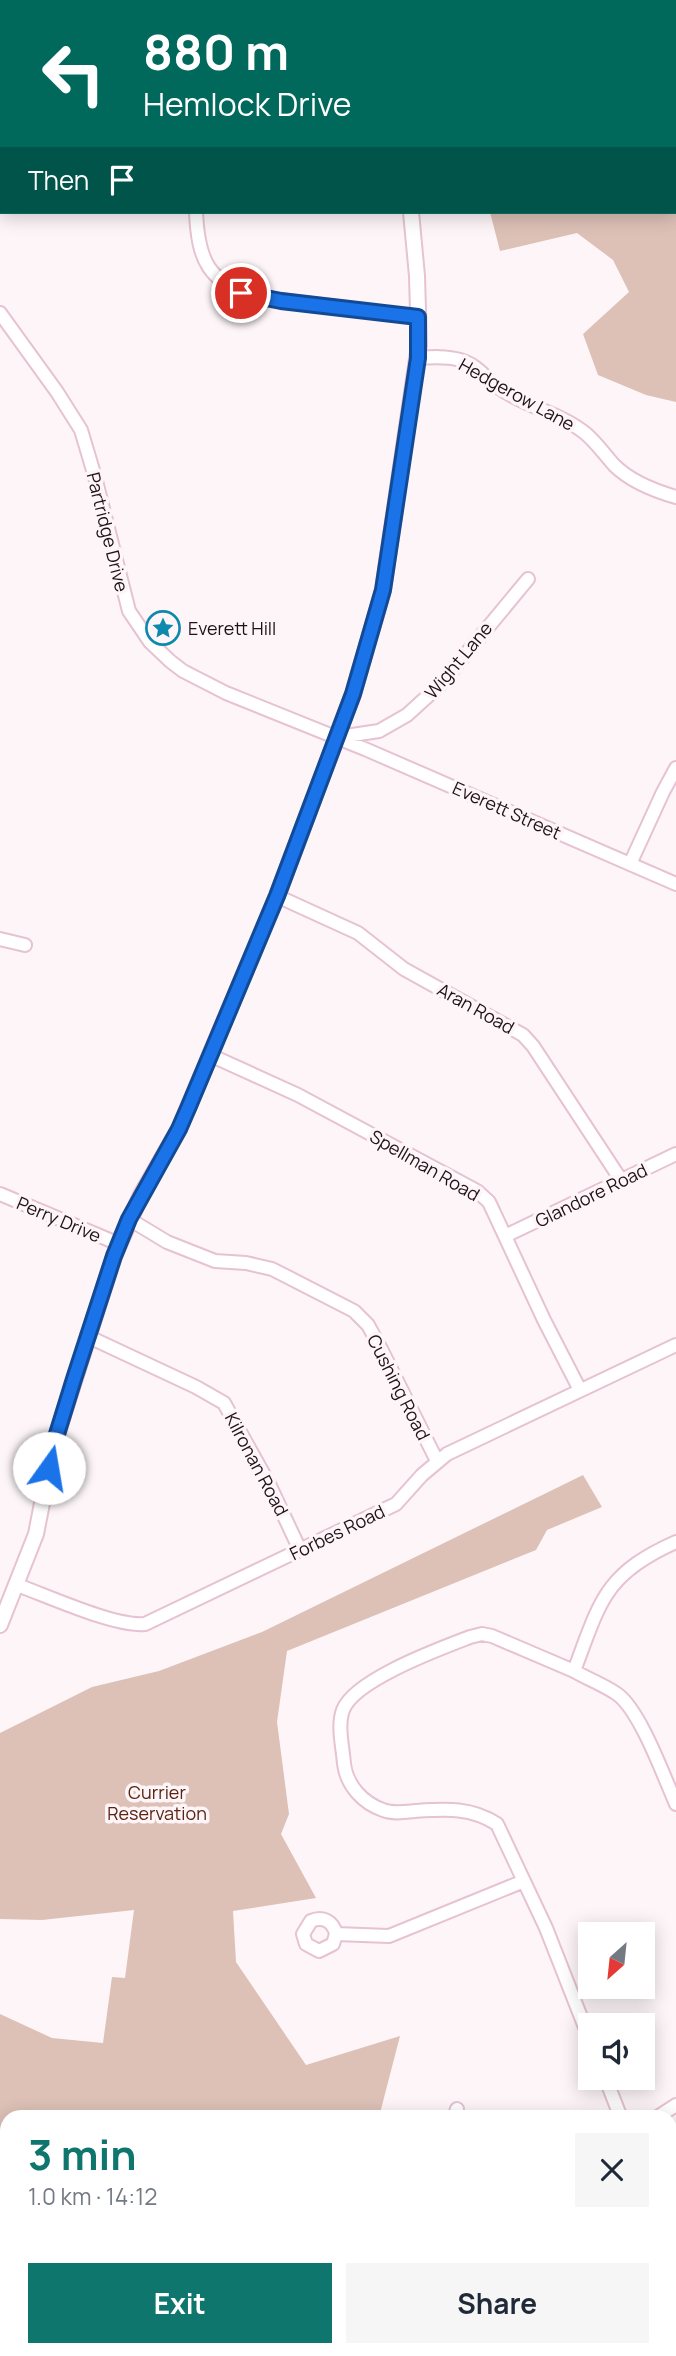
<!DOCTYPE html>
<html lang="en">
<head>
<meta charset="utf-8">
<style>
	:root { --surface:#fff; --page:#f6f6f7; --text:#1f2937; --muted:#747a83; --accent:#0f766e }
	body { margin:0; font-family:Manrope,sans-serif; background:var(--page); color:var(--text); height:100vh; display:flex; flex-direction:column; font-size:26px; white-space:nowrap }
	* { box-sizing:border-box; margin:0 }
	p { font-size:23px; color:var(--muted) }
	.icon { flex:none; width:38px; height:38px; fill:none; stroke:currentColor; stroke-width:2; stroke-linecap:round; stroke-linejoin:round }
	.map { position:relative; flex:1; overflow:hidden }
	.details { position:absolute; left:0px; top:2110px; width:677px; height:247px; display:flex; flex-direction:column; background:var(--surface); border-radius:21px 21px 0 0; box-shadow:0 4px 18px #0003 }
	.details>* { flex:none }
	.top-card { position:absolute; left:0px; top:0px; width:677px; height:214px; box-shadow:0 4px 18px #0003; background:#00695c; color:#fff; overflow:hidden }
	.needle { width:46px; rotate:207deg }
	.controls { position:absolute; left:578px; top:1922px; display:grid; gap:14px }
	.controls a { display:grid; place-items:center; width:77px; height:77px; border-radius:0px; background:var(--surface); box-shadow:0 4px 18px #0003; font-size:35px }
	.pin { position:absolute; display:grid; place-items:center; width:60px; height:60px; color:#fff; margin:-30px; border:4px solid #fff; border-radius:50%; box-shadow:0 2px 7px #0007 }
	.me { position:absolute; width:77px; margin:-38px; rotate:13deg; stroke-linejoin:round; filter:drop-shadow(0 0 5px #0008) }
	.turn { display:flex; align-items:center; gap:24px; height:147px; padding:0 28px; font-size:32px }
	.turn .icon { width:91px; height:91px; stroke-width:2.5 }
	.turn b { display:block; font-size:49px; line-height:60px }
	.then { display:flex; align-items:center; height:66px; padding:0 28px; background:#0003; gap:14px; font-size:26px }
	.round { display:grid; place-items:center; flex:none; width:74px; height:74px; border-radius:0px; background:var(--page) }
	.headline { display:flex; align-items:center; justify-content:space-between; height:119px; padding:0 28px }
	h1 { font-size:42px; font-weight:700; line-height:52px; color:var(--accent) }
	.action { display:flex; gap:14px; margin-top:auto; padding:14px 28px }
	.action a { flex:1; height:80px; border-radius:0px; background:var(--accent); color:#fff; font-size:28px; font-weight:700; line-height:80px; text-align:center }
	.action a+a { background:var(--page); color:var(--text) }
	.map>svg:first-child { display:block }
</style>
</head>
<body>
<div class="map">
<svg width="676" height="2356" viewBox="0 0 676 2356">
	<rect width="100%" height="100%" fill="#fdf5f8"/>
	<path fill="#ddc1b7" d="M624,0h52v402l-30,-7 -48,-20 -15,-41 46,-42 -16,-32 -36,-27 -77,18 -10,-39h186v-210z
		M583,1475l19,32 -55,23 -11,20 -249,101 -10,71 12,92 -8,20 35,64 -83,13 3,51 70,103 94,-29 -21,81 -372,1v18l-7,-8v-114l52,24 51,5 9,-66 13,1 9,-68 -92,10 -42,-1v-186l92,-46 67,-16 103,-39z
		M7,2247v103h308l-11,6h-304v-107z
		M676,2293v63h-337l30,-6h301v-54z"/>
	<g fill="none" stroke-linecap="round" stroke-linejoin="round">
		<path stroke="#aba0c5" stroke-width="2.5" d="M139,2356v-6"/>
		<g stroke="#e6c2d2" stroke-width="16">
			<path id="minor" d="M164,0l2,2
				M0,2l14,-2
				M196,212c2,48 12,71 61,85l161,20
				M0,313l57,79 24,38 14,47 34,134 21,31 20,19 13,10 43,22 139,56 311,135
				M418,358c14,-1 29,-2 42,2 18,5 26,19 39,28 27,19 61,25 86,45 11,9 20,22 29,32 16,16 41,26 62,32
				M339,737l40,-6 28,-16 34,-31 87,-105
				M630,864l33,-72 13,-24
				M277,896l81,37 46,36 119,66 10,11 88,134
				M0,939l25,6
				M210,1055l88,40 179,96 12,11 55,118 36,70
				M0,1194l119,50
				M129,1219l38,23 48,19 31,2 26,6 82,42 14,14 13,24 56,112
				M505,1236l171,-82
				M87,1336l109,51 28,16 45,81 31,66
				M676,1542c-72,32 -76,60 -102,129 14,8 30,14 43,23 23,16 47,83 59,110
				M17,1585c31,11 98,42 128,39l251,-120 26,-29 25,-21 229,-109
				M574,1671l-82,-35 -10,-2 -12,3c-31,12 -116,43 -127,73 -6,16 0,38 1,54 3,22 19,39 39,46 10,4 22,2 32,1 31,-2 56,-4 82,13l49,104 44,112
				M336,1934l-3,10 -14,7 -13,-7 -3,-10 8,-13c12,-5 22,0 25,13l53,2 135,-55
				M605,2077l16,41
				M454,2118l3,-9
				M656,2118l20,-13
				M670,2243l6,15
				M670,2287l6,-3
				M320,2356l15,-6"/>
		</g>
		<g stroke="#e6c2d2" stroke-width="18">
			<path id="major" d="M465,2v-2
				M0,1625l36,-91 17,-87 61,-191 27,-61 38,-66 98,-233 76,-202 30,-104 36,-245 -2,-69 -6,-64"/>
		</g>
		<use href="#minor" stroke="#fff" stroke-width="12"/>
		<use href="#major" stroke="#fff" stroke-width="14"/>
	</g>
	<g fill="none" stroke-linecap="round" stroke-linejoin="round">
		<g stroke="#114b97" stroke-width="18">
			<path id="route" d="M49,1468l4,-21 21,-68 40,-123 15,-37 50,-90 10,-23 88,-210 76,-202 30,-104 35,-232v-41l-137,-16 -40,-8"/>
		</g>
		<use href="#route" stroke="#1a73e8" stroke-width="12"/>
	</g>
	<defs>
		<g id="sight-ring" transform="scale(1.75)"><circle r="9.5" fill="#fdf5f8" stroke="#0c89ac" stroke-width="1.5"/><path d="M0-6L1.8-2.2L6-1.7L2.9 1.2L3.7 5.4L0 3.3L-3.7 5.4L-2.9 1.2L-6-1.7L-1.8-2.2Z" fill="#0c89ac"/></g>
	</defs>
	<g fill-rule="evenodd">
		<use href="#sight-ring" x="163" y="628"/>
	</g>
	<g text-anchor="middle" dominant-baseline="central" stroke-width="7" stroke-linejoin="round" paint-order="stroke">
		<g font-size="18" fill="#1f1218" stroke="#fdf5f8">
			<text transform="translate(517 394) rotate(29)">Hedgerow Lane</text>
			<text transform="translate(108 532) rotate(76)">Partridge Drive</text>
			<text transform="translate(458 660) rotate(-50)">Wight Lane</text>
			<text transform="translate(507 810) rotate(24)">Everett Street</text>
			<text transform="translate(476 1008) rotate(29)">Aran Road</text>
			<text transform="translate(425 1165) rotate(30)">Spellman Road</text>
			<text transform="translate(591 1195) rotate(-26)">Glandore Road</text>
			<text transform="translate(59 1219) rotate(23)">Perry Drive</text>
			<text transform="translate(399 1387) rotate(63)">Cushing Road</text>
			<text transform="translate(257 1464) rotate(62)">Kilronan Road</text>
			<text transform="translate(337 1532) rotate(-26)">Forbes Road</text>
		</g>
		<g font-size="18" fill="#1f1218" stroke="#fdf5f8" text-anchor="start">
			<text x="188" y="628">Everett Hill</text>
		</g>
		<g font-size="18" fill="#592411" stroke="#fdf5f8">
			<text x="157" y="1792">Currier<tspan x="157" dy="21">Reservation</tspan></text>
		</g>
	</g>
</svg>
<div class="controls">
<a><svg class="needle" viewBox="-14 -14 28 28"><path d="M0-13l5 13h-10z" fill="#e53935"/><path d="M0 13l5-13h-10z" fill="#747a83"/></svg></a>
<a><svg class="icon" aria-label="sound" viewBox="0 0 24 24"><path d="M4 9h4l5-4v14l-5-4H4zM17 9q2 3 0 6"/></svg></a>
</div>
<div class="pin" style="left:241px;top:293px;background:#d93025"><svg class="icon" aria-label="arrive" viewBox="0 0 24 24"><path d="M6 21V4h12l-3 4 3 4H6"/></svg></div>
<svg class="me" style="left:49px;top:1468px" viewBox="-20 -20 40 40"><circle r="19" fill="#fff"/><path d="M0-13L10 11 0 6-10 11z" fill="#1a73e8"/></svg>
<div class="top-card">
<div class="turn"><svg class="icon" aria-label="left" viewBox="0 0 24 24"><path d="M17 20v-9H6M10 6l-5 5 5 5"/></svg><div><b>880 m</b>Hemlock Drive</div></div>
<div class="then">Then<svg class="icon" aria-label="arrive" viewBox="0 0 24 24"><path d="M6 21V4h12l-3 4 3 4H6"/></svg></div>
</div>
<section class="details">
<div class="headline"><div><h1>3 min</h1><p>1.0 km · 14:12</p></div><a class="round"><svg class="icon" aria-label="close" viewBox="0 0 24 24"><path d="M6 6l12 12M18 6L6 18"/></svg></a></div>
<div class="action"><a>Exit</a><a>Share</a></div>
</section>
</div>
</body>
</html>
